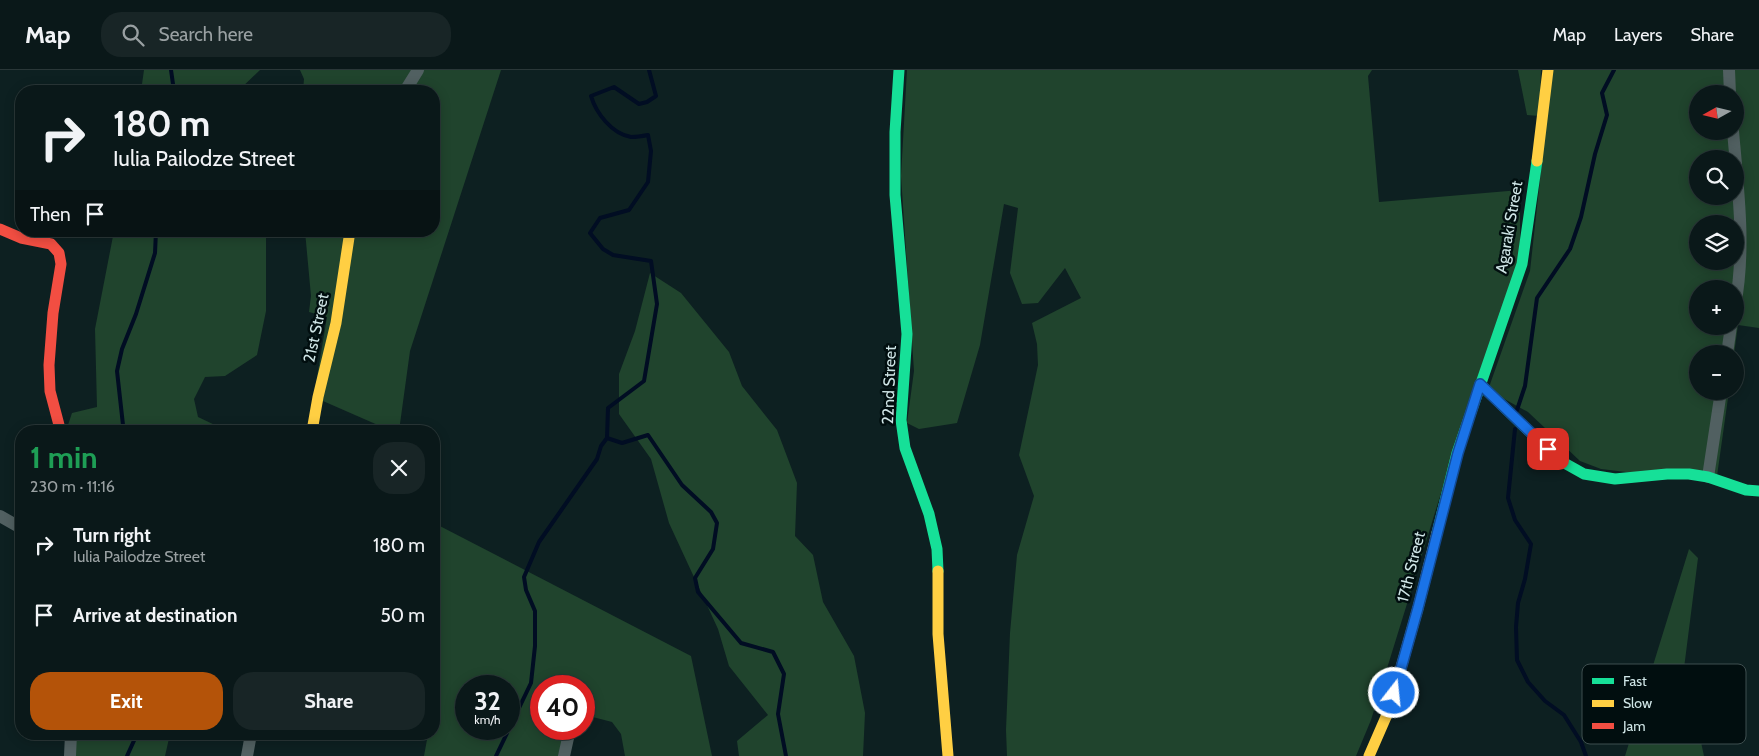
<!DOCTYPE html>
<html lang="en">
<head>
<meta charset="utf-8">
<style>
	:root { --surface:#0a1819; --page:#182526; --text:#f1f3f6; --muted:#99a0a2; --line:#2a3738; --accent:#b45309 }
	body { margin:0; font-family:Cabin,sans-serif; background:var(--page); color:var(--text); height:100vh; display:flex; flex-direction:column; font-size:19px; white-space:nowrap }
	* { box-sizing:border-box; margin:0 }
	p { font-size:16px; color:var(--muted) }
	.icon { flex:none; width:28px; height:28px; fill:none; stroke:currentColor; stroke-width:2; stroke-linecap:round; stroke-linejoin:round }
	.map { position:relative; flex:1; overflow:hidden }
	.details { position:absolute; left:15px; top:355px; width:425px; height:315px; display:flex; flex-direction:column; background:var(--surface); border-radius:20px; box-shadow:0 2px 12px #0003,0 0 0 1px var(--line) }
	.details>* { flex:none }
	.guide { position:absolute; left:15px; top:15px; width:425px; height:152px; border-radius:20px; box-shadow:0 2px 12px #0003,0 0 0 1px var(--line); background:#0a1819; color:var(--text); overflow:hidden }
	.needle { width:32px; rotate:262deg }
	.fabs { position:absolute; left:1689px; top:15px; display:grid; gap:10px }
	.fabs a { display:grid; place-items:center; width:55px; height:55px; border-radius:50%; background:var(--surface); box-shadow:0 2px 12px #0003,0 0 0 1px var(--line); font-size:25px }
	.speed { position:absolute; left:455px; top:605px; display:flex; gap:10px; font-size:25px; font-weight:700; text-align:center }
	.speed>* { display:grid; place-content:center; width:65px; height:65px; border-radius:50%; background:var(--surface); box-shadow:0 2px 12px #0003,0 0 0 1px var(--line); line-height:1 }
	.speed small { font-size:12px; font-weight:400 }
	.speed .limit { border:8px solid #d22; background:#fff; color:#111 }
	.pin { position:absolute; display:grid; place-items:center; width:42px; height:42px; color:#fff; margin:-21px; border-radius:10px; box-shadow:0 2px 8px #0006 }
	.me { position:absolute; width:55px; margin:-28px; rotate:16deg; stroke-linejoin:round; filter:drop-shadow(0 0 4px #0008) }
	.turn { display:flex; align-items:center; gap:18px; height:105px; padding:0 15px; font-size:22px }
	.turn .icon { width:65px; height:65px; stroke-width:2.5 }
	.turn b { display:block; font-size:35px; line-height:42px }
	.then { display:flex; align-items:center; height:48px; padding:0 15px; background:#0003; gap:10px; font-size:19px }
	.round { display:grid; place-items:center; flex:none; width:52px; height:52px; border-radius:20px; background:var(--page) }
	.summary { display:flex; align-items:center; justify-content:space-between; height:85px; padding:0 15px }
	h1 { font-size:30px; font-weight:700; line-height:38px; color:#1e9e55 }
	.cta { display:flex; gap:10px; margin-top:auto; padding:10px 15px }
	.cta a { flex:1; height:58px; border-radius:20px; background:var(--accent); color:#fff; font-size:20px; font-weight:700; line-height:58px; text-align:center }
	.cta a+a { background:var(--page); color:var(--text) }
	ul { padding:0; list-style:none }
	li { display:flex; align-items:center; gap:15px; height:70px; padding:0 15px }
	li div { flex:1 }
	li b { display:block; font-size:19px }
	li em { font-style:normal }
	header { display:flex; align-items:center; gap:30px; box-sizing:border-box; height:70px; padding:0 25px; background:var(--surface); border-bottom:1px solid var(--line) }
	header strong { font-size:24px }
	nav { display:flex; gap:28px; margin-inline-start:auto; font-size:18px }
	.search { width:350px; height:45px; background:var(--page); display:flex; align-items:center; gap:12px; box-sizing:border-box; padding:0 18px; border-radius:20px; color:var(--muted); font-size:19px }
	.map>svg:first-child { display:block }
</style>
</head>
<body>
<header>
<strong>Map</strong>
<div class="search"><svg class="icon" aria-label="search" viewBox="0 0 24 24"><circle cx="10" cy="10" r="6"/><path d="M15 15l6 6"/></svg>Search here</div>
<nav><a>Map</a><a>Layers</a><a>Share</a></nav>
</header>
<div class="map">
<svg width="1759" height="686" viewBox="0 0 1759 686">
	<rect width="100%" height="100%" fill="#0d2021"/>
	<path fill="#20442d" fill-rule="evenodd" d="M144,0h116l-22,21h-97z
		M300,0h201l-91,281 -11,80h-11l-1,-2 -64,-28 -15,30 19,-114 -18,-5 2,-16 -6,-65h129v-140h-131l1,-12z
		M907,0h465l-4,6 11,126 141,-12v66l-56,162 -58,189 -35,113 -15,36h-349l-1,-26 4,-97 7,-78 17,-59 -15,-41 19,-90 -1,-21 -5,-21 49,-25 -16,-30 -27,35 -16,1 -12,-31 8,-65 -14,-4 -24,141 -23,78 -38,6 -12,-6 7,-52 -13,-195z
		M1518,0h23l-2,46 -12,-1z
		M1552,0h207v258l-21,-3 -4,29h-36v37h31l-12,85 -91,-4 -25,-3 -21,-8 -52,-49 -40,-22 42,-119zM1698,24h37v37h-37zM1698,89h37v37h-37zM1698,154h37v37h-37zM1698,219h37v37h-37z
		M114,161h152v80l-9,44 -32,21 -20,1 -11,22 4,18 19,9 1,5h-152l6,-18 25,-6 -2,-78z
		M650,203l31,20 48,59 13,34 35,44 20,53 -2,53 18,19 10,47 31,54 11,57 -2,43h-124l-2,-15 31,-26 -39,-49 -11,-37 -49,-106 -18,-64 -32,-45v-40l16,-43z
		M434,453l257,133 21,100h-87l-4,-22 -9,-12 -23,-6 -5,1v-31h-43v43h24l-7,27h-134l4,-22h6zM466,616h43v43h-43z
		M1689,479l9,9 -16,126 17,49 5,23h-79z
		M75,664h95l-5,22h-91z"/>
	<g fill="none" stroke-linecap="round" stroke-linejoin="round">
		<path stroke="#010d23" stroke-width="4" d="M171,0l3,21
			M649,0l7,26 -9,6 -8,2 -25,-17 -23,9c5,17 21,38 40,41 5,0 12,-1 17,-2l3,16 -3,31 -19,28 -29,8 -10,15 13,16 10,6 38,6 6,43 -13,77 -36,27 -1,30 15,5 26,-8 34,50 29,27 6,11 -4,26 -18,29 3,14 43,51 32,9 11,22 -6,40 8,42
			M1517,340l8,-24 12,-88 33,-49 11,-32 14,-63 12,-39 -5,-22 12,-23
			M1515,359l-7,69 7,22 16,24 -6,35 -7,24 -2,24 1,33 11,22 17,19 19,14 17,27 5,14
			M122,361l1,-6 -6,-54 5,-22 14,-35 19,-61 1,-22
			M127,686l10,-22
			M496,686l35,-73 4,-37v-35l-9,-21 -2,-13 15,-35 58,-83 4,-13 6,-8"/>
		<path stroke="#516061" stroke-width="12" d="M1729,0l1,24
			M405,21l13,-21
			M1733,61c5,58 13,117 2,175
			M1727,284l4,-28
			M1708,407l13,-86
			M0,446l21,12
			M70,686l1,-22
			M247,686l4,-22
			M564,686l6,-27"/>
		<path stroke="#16e098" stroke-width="11" d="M899,0l-4,62v63l12,139 -6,86 4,28 24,66 8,35 1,22
			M1480,314l79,76 25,14 31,5 52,-5h22l19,3 38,13 13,1
			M1437,463l20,-80 65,-189 15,-103"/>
		<path stroke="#ffcf43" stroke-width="11" d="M1537,91l11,-91
			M312,361l6,-34 18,-74 14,-92
			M938,501v63l10,122
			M1369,686l20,-46 29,-102 19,-75"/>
		<path stroke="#f24e42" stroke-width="11" d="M0,159l21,9 30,6 8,9 2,11 -8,49 -4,52 1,26 9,34 -1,6"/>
	</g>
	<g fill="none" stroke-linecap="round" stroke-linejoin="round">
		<g stroke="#114b97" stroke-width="12">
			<path id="route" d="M1394,623l24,-85 40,-155 22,-69 68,65"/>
		</g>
		<use href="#route" stroke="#1a73e8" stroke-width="9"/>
	</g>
	<g text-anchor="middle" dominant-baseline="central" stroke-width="5" stroke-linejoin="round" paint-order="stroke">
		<g font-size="16" fill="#d0e6e7" stroke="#010e0f">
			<text transform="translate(1509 157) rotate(-80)">Agaraki Street</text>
			<text transform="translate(316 258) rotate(-78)">21st Street</text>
			<text transform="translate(889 315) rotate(-88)">22nd Street</text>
			<text transform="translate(1411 497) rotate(-76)">17th Street</text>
		</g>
	</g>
	<rect x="1582" y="594" width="164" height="80" rx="8" fill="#010e0f" stroke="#3f4f50" stroke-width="1"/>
	<rect x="1592" y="608" width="22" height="6" fill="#16e098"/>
	<rect x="1592" y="630" width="22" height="7" fill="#ffcf43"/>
	<rect x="1592" y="653" width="22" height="6" fill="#f24e42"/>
	<g font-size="14" fill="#d0e6e7">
		<text x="1623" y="616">Fast</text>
		<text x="1623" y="638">Slow</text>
		<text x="1623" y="661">Jam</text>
	</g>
</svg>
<div class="fabs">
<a><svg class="needle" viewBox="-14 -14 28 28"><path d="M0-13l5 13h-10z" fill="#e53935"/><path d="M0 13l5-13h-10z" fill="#99a0a2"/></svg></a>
<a><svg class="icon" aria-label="search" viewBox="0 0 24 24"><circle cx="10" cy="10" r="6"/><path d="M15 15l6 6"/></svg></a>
<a><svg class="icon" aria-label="layers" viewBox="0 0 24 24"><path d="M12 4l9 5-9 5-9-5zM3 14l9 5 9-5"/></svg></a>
<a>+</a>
<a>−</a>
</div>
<div class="speed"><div>32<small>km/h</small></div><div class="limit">40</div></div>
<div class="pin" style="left:1548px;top:379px;background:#d93025"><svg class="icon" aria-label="arrive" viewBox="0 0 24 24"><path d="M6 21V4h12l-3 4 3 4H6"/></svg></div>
<svg class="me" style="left:1394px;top:623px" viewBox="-20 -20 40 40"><circle r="17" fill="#1a73e8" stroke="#fff" stroke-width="3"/><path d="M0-11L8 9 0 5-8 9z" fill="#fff"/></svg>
<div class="guide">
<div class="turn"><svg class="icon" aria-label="right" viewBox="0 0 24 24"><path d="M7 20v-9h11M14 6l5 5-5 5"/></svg><div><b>180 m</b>Iulia Pailodze Street</div></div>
<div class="then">Then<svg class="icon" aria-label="arrive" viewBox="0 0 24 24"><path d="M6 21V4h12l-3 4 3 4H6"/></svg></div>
</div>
<section class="details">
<div class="summary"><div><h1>1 min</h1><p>230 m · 11:16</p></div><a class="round"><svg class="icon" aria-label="close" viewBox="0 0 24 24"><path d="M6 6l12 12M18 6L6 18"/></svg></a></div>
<ul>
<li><svg class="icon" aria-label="right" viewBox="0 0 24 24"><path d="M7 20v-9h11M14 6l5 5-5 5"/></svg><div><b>Turn right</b><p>Iulia Pailodze Street</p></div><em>180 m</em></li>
<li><svg class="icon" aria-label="arrive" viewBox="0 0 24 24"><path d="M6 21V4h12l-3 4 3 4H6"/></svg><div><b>Arrive at destination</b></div><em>50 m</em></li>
</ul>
<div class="cta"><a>Exit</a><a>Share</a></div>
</section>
</div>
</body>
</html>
